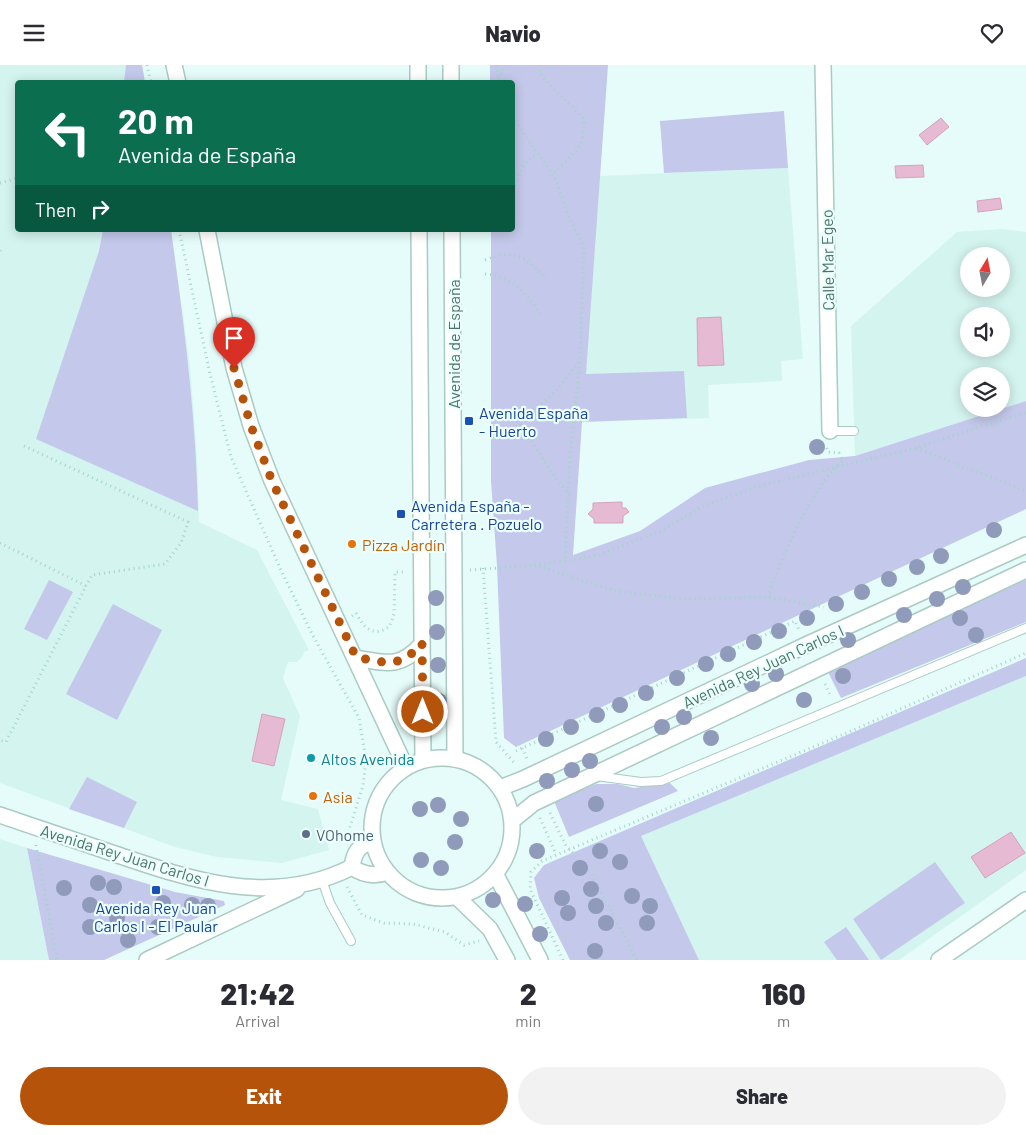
<!DOCTYPE html>
<html lang="en">
<head>
<meta charset="utf-8">
<style>
	:root { --surface:#fff; --page:#f2f2f3; --text:#2b2b33; --muted:#7c7c81; --accent:#b45309 }
	body { margin:0; font-family:Barlow,sans-serif; background:var(--page); color:var(--text); height:100vh; display:flex; flex-direction:column; font-size:19px; white-space:nowrap }
	* { box-sizing:border-box; margin:0 }
	p { font-size:16px; color:var(--muted) }
	.icon { flex:none; width:28px; height:28px; fill:none; stroke:currentColor; stroke-width:2; stroke-linecap:round; stroke-linejoin:round }
	.map { position:relative; height:895px; overflow:hidden }
	.panel { display:flex; flex-direction:column; background:var(--surface); flex:1 }
	.panel>* { flex:none }
	.guide { position:absolute; left:15px; top:15px; width:500px; height:152px; border-radius:5px; box-shadow:0 2px 12px #0003; background:#0b6e4f; color:#fff; overflow:hidden }
	.needle { width:32px; rotate:10deg }
	.controls { position:absolute; left:960px; top:182px; display:grid; gap:10px }
	.controls a { display:grid; place-items:center; width:50px; height:50px; border-radius:50%; background:var(--surface); box-shadow:0 2px 12px #0003; font-size:25px }
	.pin { position:absolute; display:grid; place-items:center; width:42px; height:42px; color:#fff; margin:-51px -21px; border-radius:50% 50% 50% 0; rotate:-45deg; box-shadow:0 0 5px #0007 }
	.pin .icon { rotate:45deg }
	.me { position:absolute; width:55px; margin:-28px; rotate:0deg; stroke-linejoin:round; filter:drop-shadow(0 0 4px #0008) }
	.turn { display:flex; align-items:center; gap:18px; height:105px; padding:0 20px; font-size:22px }
	.turn .icon { width:65px; height:65px; stroke-width:2.5 }
	.turn b { display:block; font-size:35px; line-height:42px }
	.then { display:flex; align-items:center; height:48px; padding:0 20px; background:#0003; gap:10px; font-size:19px }
	.eta { display:flex; justify-content:space-evenly; align-items:center; height:85px; text-align:center }
	.eta b { font-size:30px; font-weight:800; line-height:35px }
	.action { display:flex; gap:10px; margin-top:auto; padding:10px 20px }
	.action a { flex:1; height:58px; border-radius:30px; background:var(--accent); color:#fff; font-size:20px; font-weight:800; line-height:58px; text-align:center }
	.action a+a { background:var(--page); color:var(--text) }
	header { display:flex; justify-content:space-between; align-items:center; height:65px; padding:0 20px; background:var(--surface); font-size:22px; font-weight:800 }
	.map>svg:first-child { display:block }
</style>
</head>
<body>
<header><svg class="icon" aria-label="menu" viewBox="0 0 24 24"><path d="M4 6h16M4 12h16M4 18h16"/></svg>Navio<svg class="icon" aria-label="heart" viewBox="0 0 24 24"><path d="M12 20l-8-8c-3-5 5-10 8-4 3-6 11-1 8 4z"/></svg></header>
<div class="map">
<svg width="1026" height="895" viewBox="0 0 1026 895">
	<rect width="100%" height="100%" fill="#e6fcfa"/>
	<path fill="#d4f4ef" fill-rule="evenodd" d="M0,0h142l3,17 -127,1v147h153l19,136 7,91 2,65 58,28 52,100 -5,2 -1,4 -6,6h-9l-5,16 17,38 -19,84 37,9 11,41 -47,13 -65,-6 -42,-10 -175,-64z
		M788,103l15,191 -22,2 1,20 -74,4 1,33 -127,4 18,-246z
		M1003,164l23,3v169l-171,55 -4,-130 106,-94zM969,191h32v33h-32zM969,251h32v33h-32zM969,311h32v33h-32z
		M1026,611v194l-127,90h-200l-58,-124z
		M0,774l27,9 22,112h-49z"/>
	<path fill="#c4c8ea" d="M126,0h16l3,17h-21z
		M490,0h118l-22,309 98,-3 3,47 -105,4 -9,133 67,-24 65,-43 104,-28 46,-4 171,-55v108l-510,238 -12,-9 -7,-172 -6,-85v-251h21v-147l-22,-1z
		M784,46l4,57 -124,5 -4,-52z
		M103,165h68c13,94 25,186 27,281l-162,-72 63,-188z
		M49,515l24,12 -26,48 -23,-11z
		M1026,515v42l-185,76 -14,-28z
		M113,539l49,26 -45,90 -51,-26z
		M1026,593v18l-385,160 58,124h-129l-31,-62 -5,-20 10,-13z
		M87,712l50,25 -13,26 -55,-19z
		M670,718l8,8 -109,46 -15,-36 42,-17h22l16,4z
		M27,783l148,44 49,9 1,4 -121,55h-55z
		M935,797l30,41 -84,57 -28,-41z
		M846,862l23,33h-32l-13,-18z"/>
	<path fill="#e5bad2" stroke="#d7a1be" d="M941,53l8,9 -22,18 -8,-10z
		M923,100l1,12 -28,1 -1,-12z
		M1000,133l2,11 -24,3 -1,-11z
		M721,252l3,48 -26,1 -1,-48z
		M622,437v6h4l3,4 -6,4v7h-29v-4l-6,-5 5,-5v-6z
		M262,649l23,5 -11,47 -22,-5z
		M1011,767l14,21 -40,25 -14,-21z"/>
	<g fill="none" stroke-linecap="round" stroke-linejoin="round">
		<g stroke="#a9cbc2" stroke-width="10">
			<path id="service" d="M830,366h24
				M596,711l45,6 20,-1 365,-153
				M322,815l8,23 21,38"/>
		</g>
		<g stroke="#a9cbc2" stroke-width="18">
			<path id="minor" d="M174,0l4,18
				M418,0v18
				M451,0v18
				M823,0l7,366
				M207,165l27,138 17,58 21,55 134,287
				M419,165l4,530
				M452,165l3,529
				M355,593c31,5 45,11 67,-14
				M372 763a70 70 0 1 1 140 0a70 70 0 1 1-140 0Z
				M500,723l23,-9 283,-134 220,-100
				M0,750c37,13 75,25 112,38 79,27 160,55 240,14
				M513,755l21,-17 492,-233
				M352,802c11,8 22,10 35,5
				M352,802c2,-14 6,-22 21,-25
				M496,810l44,85
				M457,832l33,32 17,31
				M147,895l150,-71
				M939,895l87,-60"/>
		</g>
		<path stroke="#a1d6c6" stroke-width="3" stroke-dasharray="1 4" stroke-linecap="butt" d="M147,0l4,18
			M496,0l2,11
			M540,0l-1,6 4,7 41,41c1,30 -11,36 -32,55
			M496,18l10,-18
			M512,52l43,61 13,37 16,32 -4,113 -10,96 -5,106
			M0,118l18,-5
			M512,124c11,-15 6,-25 26,-35
			M179,165l31,144 21,83 49,111 32,66 47,84 7,42 -3,26 -16,50
			M0,186l1,-3
			M485,195c30,-12 40,-4 61,19
			M485,209c27,2 41,19 55,40
			M484,352c12,-1 24,-1 35,-3 27,-6 45,-32 60,-53
			M518,355l36,56 16,19
			M24,381l164,76 -7,21 -16,21 -73,11 -6,11
			M916,383l110,43
			M0,478l86,43 -80,156 -6,-2
			M539,501l76,25 69,8 84,-2 56,10
			M483,503l13,174 20,23
			M470,505l69,-5 59,-10 65,-25 42,-25 58,-20 152,-37 111,-36
			M768,532c12,-37 45,-113 75,-136l-4,-8 -11,-1 -2,-6
			M352,551l4,-3c8,15 17,25 34,13l4,-12 1,-42h11
			M825,619l6,13
			M522,683l5,11
			M516,686l279,-130 4,9
			M550,748l15,31 26,30 46,86
			M540,753l16,36
			M36,780l21,115
			M347,822l15,28 22,8 29,1 32,8 19,13 15,-4
			M563,895l-33,-71 1,-17 11,-11 307,-129 177,-79"/>
		<use href="#service" stroke="#fff" stroke-width="8"/>
		<use href="#minor" stroke="#fff" stroke-width="15"/>
	</g>
	<g fill="#909aba">
		<circle cx="817" cy="382" r="8"/>
		<circle cx="994" cy="465" r="8"/>
		<circle cx="941" cy="491" r="8"/>
		<circle cx="917" cy="502" r="8"/>
		<circle cx="889" cy="514" r="8"/>
		<circle cx="963" cy="522" r="8"/>
		<circle cx="862" cy="527" r="8"/>
		<circle cx="436" cy="533" r="8"/>
		<circle cx="937" cy="534" r="8"/>
		<circle cx="836" cy="539" r="8"/>
		<circle cx="904" cy="550" r="8"/>
		<circle cx="807" cy="553" r="8"/>
		<circle cx="960" cy="553" r="8"/>
		<circle cx="779" cy="566" r="8"/>
		<circle cx="437" cy="567" r="8"/>
		<circle cx="976" cy="570" r="8"/>
		<circle cx="848" cy="575" r="8"/>
		<circle cx="754" cy="577" r="8"/>
		<circle cx="728" cy="589" r="8"/>
		<circle cx="706" cy="599" r="8"/>
		<circle cx="438" cy="600" r="8"/>
		<circle cx="776" cy="609" r="8"/>
		<circle cx="843" cy="611" r="8"/>
		<circle cx="677" cy="613" r="8"/>
		<circle cx="752" cy="619" r="8"/>
		<circle cx="646" cy="628" r="8"/>
		<circle cx="804" cy="635" r="8"/>
		<circle cx="439" cy="636" r="8"/>
		<circle cx="620" cy="640" r="8"/>
		<circle cx="597" cy="650" r="8"/>
		<circle cx="684" cy="652" r="8"/>
		<circle cx="571" cy="662" r="8"/>
		<circle cx="662" cy="662" r="8"/>
		<circle cx="711" cy="673" r="8"/>
		<circle cx="546" cy="674" r="8"/>
		<circle cx="590" cy="696" r="8"/>
		<circle cx="572" cy="705" r="8"/>
		<circle cx="547" cy="716" r="8"/>
		<circle cx="596" cy="739" r="8"/>
		<circle cx="438" cy="740" r="8"/>
		<circle cx="420" cy="744" r="8"/>
		<circle cx="461" cy="754" r="8"/>
		<circle cx="455" cy="777" r="8"/>
		<circle cx="537" cy="786" r="8"/>
		<circle cx="600" cy="786" r="8"/>
		<circle cx="421" cy="795" r="8"/>
		<circle cx="620" cy="797" r="8"/>
		<circle cx="441" cy="803" r="8"/>
		<circle cx="580" cy="803" r="8"/>
		<circle cx="98" cy="818" r="8"/>
		<circle cx="114" cy="822" r="8"/>
		<circle cx="64" cy="823" r="8"/>
		<circle cx="591" cy="824" r="8"/>
		<circle cx="632" cy="831" r="8"/>
		<circle cx="562" cy="833" r="8"/>
		<circle cx="493" cy="835" r="8"/>
		<circle cx="163" cy="838" r="8"/>
		<circle cx="525" cy="839" r="8"/>
		<circle cx="90" cy="840" r="8"/>
		<circle cx="192" cy="840" r="8"/>
		<circle cx="208" cy="841" r="8"/>
		<circle cx="596" cy="841" r="8"/>
		<circle cx="650" cy="841" r="8"/>
		<circle cx="568" cy="848" r="8"/>
		<circle cx="117" cy="853" r="8"/>
		<circle cx="606" cy="858" r="8"/>
		<circle cx="647" cy="858" r="8"/>
		<circle cx="90" cy="862" r="8"/>
		<circle cx="158" cy="862" r="8"/>
		<circle cx="540" cy="869" r="8"/>
		<circle cx="128" cy="875" r="8"/>
		<circle cx="595" cy="886" r="8"/>
	</g>
	<g fill="none" stroke-linecap="round" stroke-linejoin="round">
		<path stroke="#b45309" stroke-width="9" stroke-dasharray="0 16.2" d="M234,303l17,58 21,55 84,176c30,6 44,12 66,-14l1,69"/>
	</g>
	<g fill="#1a4fb4" stroke="#ecfffd" stroke-width="2">
		<rect x="464" y="351" width="10" height="10" rx="2.5"/>
		<rect x="396" y="444" width="10" height="10" rx="2.5"/>
		<rect x="151" y="820" width="10" height="10" rx="2.5"/>
	</g>
	<g fill="#e8710a" stroke="#ecfffd" stroke-width="2">
		<circle cx="352" cy="479" r="5"/>
		<circle cx="313" cy="731" r="5"/>
	</g>
	<circle fill="#0f9aa8" stroke="#ecfffd" stroke-width="2" cx="311" cy="693" r="5"/>
	<circle fill="#5c6f8a" stroke="#ecfffd" stroke-width="2" cx="306" cy="769" r="5"/>
	<g text-anchor="middle" dominant-baseline="central" stroke-width="4.5" stroke-linejoin="round" paint-order="stroke">
		<g font-size="16" fill="#4b7567" stroke="#ecfffd">
			<text transform="translate(827 195) rotate(-91)">Calle Mar Egeo</text>
			<text transform="translate(453 279) rotate(-90)">Avenida de España</text>
			<text transform="translate(763 601) rotate(-25)">Avenida Rey Juan Carlos I</text>
			<text transform="translate(125 790) rotate(17)">Avenida Rey Juan Carlos I</text>
		</g>
		<g font-size="16" fill="#164399" stroke="#ecfffd" text-anchor="start">
			<text x="479" y="347">Avenida España<tspan x="479" dy="18">- Huerto</tspan></text>
			<text x="411" y="440">Avenida España -<tspan x="411" dy="18">Carretera . Pozuelo</tspan></text>
			<text x="156" y="842" text-anchor="middle">Avenida Rey Juan<tspan x="156" dy="18">Carlos I - El Paular</tspan></text>
		</g>
		<g font-size="16" fill="#c56008" stroke="#ecfffd" text-anchor="start">
			<text x="362" y="479">Pizza Jardín</text>
			<text x="323" y="731">Asia</text>
		</g>
		<g font-size="16" fill="#0d838f" stroke="#ecfffd" text-anchor="start">
			<text x="321" y="693">Altos Avenida</text>
		</g>
		<g font-size="16" fill="#4e5e75" stroke="#ecfffd" text-anchor="start">
			<text x="316" y="769">VOhome</text>
		</g>
	</g>
</svg>
<div class="controls">
<a><svg class="needle" viewBox="-14 -14 28 28"><path d="M0-13l5 13h-10z" fill="#e53935"/><path d="M0 13l5-13h-10z" fill="#7c7c81"/></svg></a>
<a><svg class="icon" aria-label="sound" viewBox="0 0 24 24"><path d="M4 9h4l5-4v14l-5-4H4zM17 9q2 3 0 6"/></svg></a>
<a><svg class="icon" aria-label="layers" viewBox="0 0 24 24"><path d="M12 4l9 5-9 5-9-5zM3 14l9 5 9-5"/></svg></a>
</div>
<div class="pin" style="left:234px;top:303px;background:#d93025"><svg class="icon" aria-label="arrive" viewBox="0 0 24 24"><path d="M6 21V4h12l-3 4 3 4H6"/></svg></div>
<svg class="me" style="left:423px;top:647px" viewBox="-20 -20 40 40"><circle r="17" fill="#b45309" stroke="#fff" stroke-width="3"/><path d="M0-11L8 9 0 5-8 9z" fill="#fff"/></svg>
<div class="guide">
<div class="turn"><svg class="icon" aria-label="left" viewBox="0 0 24 24"><path d="M17 20v-9H6M10 6l-5 5 5 5"/></svg><div><b>20 m</b>Avenida de España</div></div>
<div class="then">Then<svg class="icon" aria-label="right" viewBox="0 0 24 24"><path d="M7 20v-9h11M14 6l5 5-5 5"/></svg></div>
</div>
</div>
<section class="panel">
<div class="eta">
<div><b>21:42</b><p>Arrival</p></div>
<div><b>2</b><p>min</p></div>
<div><b>160</b><p>m</p></div>
</div>
<div class="action"><a>Exit</a><a>Share</a></div>
</section>
</body>
</html>
